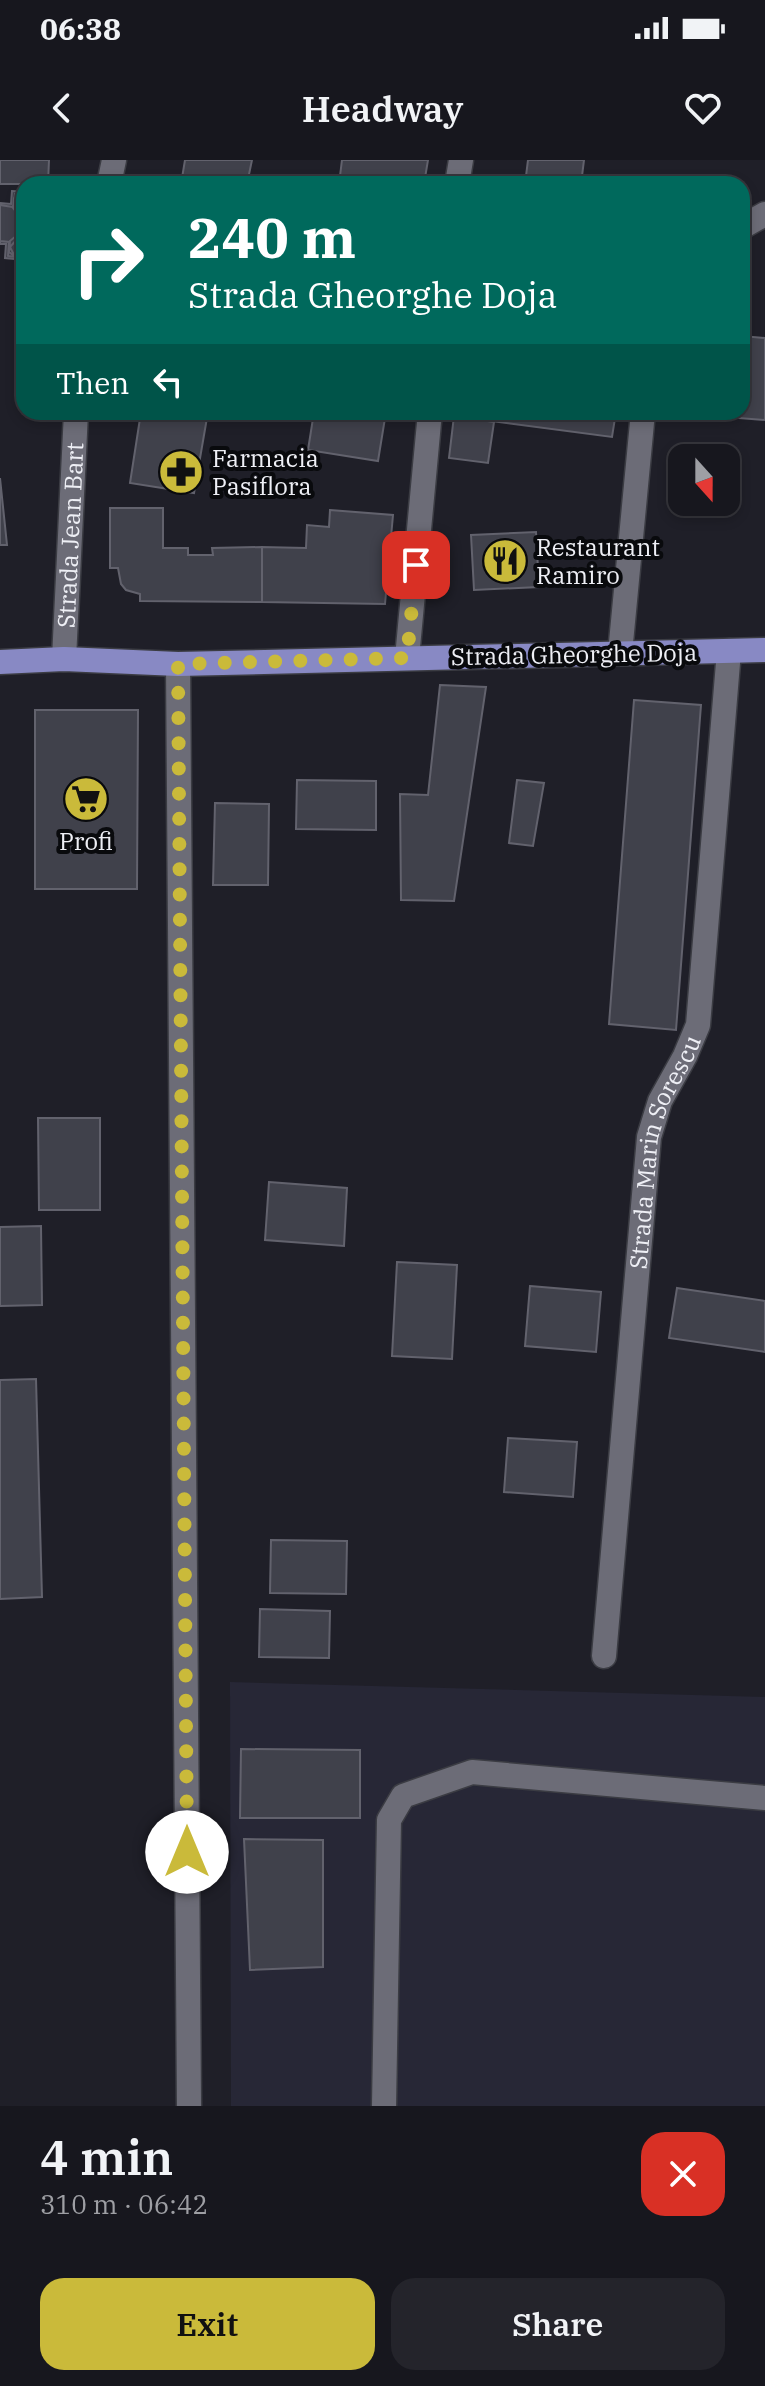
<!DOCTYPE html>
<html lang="en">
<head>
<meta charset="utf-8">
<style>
	:root { --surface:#17171e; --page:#24242b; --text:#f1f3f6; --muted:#9e9fa4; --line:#36363c; --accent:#caba3a }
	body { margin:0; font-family:"IBM Plex Serif",serif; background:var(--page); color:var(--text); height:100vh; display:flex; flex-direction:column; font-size:30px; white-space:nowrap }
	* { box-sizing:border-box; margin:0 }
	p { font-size:26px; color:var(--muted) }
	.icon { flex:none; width:44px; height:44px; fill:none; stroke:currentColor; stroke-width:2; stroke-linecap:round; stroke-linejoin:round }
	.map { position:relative; height:1946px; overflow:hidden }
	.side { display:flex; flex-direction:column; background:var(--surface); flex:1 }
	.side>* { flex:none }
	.guide { position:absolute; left:16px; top:16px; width:734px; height:244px; border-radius:24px; box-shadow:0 4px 12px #0003,0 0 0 2px var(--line); background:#00695c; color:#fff; overflow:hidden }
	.needle { width:52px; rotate:159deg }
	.controls { position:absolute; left:668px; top:284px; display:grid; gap:16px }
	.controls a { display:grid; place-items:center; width:72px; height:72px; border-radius:16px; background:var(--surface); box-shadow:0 4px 12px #0003,0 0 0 2px var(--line); font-size:40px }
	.pin { position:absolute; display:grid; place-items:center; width:68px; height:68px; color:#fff; margin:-34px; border-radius:16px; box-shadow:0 4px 12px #0006 }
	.me { position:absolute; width:88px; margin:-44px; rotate:0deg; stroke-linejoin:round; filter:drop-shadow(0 0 6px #0008) }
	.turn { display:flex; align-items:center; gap:28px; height:168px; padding:0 40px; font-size:36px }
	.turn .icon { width:104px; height:104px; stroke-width:2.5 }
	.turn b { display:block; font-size:56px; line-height:68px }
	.then { display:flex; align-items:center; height:76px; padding:0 40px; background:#0003; gap:16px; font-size:30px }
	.round { display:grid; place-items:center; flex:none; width:84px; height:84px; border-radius:24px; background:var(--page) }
	.headline { display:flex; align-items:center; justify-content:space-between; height:136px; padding:0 40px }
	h1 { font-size:48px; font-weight:600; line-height:60px }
	.action { display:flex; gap:16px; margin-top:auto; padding:16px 40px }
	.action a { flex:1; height:92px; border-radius:24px; background:var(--accent); color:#111; font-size:32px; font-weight:600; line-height:92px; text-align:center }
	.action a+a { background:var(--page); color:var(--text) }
	.status { display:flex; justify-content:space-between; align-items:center; height:56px; padding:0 40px; background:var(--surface); direction:ltr }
	.status svg { height:22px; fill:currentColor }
	header { display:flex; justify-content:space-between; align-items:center; height:104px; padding:0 40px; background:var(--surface); font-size:36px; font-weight:600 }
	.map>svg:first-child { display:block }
</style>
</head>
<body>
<div class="status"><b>06:38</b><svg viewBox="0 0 49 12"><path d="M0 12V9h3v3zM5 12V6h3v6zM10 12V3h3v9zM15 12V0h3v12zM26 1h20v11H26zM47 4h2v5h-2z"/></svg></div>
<header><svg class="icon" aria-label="back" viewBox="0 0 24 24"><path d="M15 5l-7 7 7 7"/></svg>Headway<svg class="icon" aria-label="heart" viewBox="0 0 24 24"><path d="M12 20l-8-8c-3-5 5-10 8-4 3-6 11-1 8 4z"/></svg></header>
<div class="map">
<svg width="765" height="1946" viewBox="0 0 765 1946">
	<rect width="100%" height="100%" fill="#1f1f28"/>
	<path fill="#272736" d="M230,1522l535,15v409h-534z"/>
	<path fill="#40414b" stroke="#62626d" stroke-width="2" d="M0,0h49l-1,24h-48z
		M185,0h67l-5,24h-66z
		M342,0h86l-4,24h-85z
		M528,0h56l-3,24h-56z
		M12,31l12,1v68l-19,-2 1,-14h-6v-41l11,1z
		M20,33h4v22l-6,-1 -5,-6 1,-10z
		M15,34l9,1v63l-16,-2 1,-14 -9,-1v-36l13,2z
		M23,35h1v18l-7,-3 -2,-6 2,-6z
		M16,76l8,1v20l-7,1 -8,-6 1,-11z
		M18,78l6,1v16l-3,1 -8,-3 -3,-6z
		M742,176l23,2v82l-103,-8h80z
		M141,252h67l-14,81 -64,-10z
		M314,252h72l-8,49 -70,-11z
		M455,252h161l-4,25 -158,-21z
		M454,256l40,6 -6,41 -39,-5z
		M0,318l7,67h-7z
		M110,348h53v40h25v7h25l-1,-7 50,-1v55l-122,-1v-7l-14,-4 -5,-6 -3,-16h-8z
		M330,350l63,5 -8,89 -123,-2v-55l44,1 1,-23 22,2z
		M536,372l3,55 -65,3 -3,-55z
		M440,525l46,2 -32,214 -53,-1 -1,-106 28,1z
		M634,540l67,5 -25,325 -67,-6z
		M35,550h103l-1,179h-102z
		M297,620l79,1v49l-80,-1z
		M517,620l27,3 -11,63 -24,-3z
		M215,643l54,1 -1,81h-55z
		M38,958h62v92h-61z
		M269,1022l78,6 -3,58 -79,-6z
		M41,1066l1,79 -42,1v-79z
		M397,1102l60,3 -5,94 -60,-3z
		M530,1126l71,6 -5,60 -71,-6z
		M677,1128l88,13v51l-96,-14z
		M36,1219l6,218 -42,2v-219z
		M508,1278l69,4 -4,55 -69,-5z
		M271,1380l76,1 -1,53 -76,-1z
		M260,1449l70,2 -1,47 -70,-1z
		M241,1589l119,1v68h-120z
		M244,1679l79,1v127l-73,3z"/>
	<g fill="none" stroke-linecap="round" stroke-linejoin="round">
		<g stroke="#3b3c43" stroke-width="27">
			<g id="minor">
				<path d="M109,24l5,-24"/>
				<path d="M457,24l4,-24"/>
				<path d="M742,67l23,-13"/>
				<path d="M620,493l23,-241"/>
				<path d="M407,498l23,-246"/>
				<path id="s1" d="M64,499l12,-247"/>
				<path d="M178,504l11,1442"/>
				<path id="s2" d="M604,1496l45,-519 11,-36 25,-45 13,-31 31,-374"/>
				<path d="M384,1946l5,-286 14,-24 69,-24 293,26"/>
			</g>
		</g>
		<g stroke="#3b3c43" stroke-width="27">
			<path id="major" d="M0,502l64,-3 114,5 587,-14"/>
		</g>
		<use href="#minor" stroke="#6c6c77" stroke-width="24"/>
		<use href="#major" stroke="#8889c4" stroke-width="24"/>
	</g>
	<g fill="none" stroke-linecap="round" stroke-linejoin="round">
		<path stroke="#caba3a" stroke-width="14" stroke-dasharray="0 25.2" d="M187,1692l-9,-1188 229,-6 9,-93"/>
	</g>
	<defs>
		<g id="pharmacy-disc" transform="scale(2.3)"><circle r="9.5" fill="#caba3a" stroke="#090a0d"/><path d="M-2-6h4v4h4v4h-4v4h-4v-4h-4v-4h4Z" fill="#111"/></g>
		<g id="restaurant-disc" transform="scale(2.3)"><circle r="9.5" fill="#caba3a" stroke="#090a0d"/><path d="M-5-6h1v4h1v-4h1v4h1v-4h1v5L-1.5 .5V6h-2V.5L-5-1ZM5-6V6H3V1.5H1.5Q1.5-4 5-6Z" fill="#111"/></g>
		<g id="supermarket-disc" transform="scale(2.3)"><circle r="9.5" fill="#caba3a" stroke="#090a0d"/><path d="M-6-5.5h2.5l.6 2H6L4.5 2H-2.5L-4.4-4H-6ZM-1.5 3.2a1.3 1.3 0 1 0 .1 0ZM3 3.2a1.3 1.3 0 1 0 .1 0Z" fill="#111"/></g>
	</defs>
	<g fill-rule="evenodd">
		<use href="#pharmacy-disc" x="181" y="312"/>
		<use href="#restaurant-disc" x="505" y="401"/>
		<use href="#supermarket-disc" x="86" y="639"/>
	</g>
	<g text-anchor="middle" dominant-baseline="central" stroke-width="8" stroke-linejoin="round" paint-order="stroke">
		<g font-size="24" fill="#eeeff5" stroke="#090a0d" text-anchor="start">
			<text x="212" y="298">Farmacia<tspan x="212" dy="28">Pasiflora</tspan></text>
			<text x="536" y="387">Restaurant<tspan x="536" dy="28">Ramiro</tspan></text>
			<text x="86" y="681" text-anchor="middle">Profi</text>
		</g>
		<g font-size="24" fill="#eeeff5" stroke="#090a0d">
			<text stroke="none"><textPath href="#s1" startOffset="124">Strada Jean Bart</textPath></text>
			<text transform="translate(574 494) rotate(-1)">Strada Gheorghe Doja</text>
			<text stroke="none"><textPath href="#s2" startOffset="510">Strada Marin Sorescu</textPath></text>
		</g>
	</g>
</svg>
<div class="controls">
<a><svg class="needle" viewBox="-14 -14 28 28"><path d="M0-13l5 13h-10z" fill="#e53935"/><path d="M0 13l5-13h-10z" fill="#9e9fa4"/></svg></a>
</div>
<div class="pin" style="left:416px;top:405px;background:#d93025"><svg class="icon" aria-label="arrive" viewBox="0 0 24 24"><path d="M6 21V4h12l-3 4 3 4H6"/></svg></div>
<svg class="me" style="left:187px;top:1692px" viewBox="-20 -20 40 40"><circle r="19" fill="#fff"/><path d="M0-13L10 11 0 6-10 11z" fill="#caba3a"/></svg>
<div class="guide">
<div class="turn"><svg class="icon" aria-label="right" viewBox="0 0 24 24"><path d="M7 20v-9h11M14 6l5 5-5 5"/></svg><div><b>240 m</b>Strada Gheorghe Doja</div></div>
<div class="then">Then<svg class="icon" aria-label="left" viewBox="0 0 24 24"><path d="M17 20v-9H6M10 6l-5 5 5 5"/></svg></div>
</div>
</div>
<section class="side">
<div class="headline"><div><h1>4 min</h1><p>310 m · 06:42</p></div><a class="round" style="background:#d93025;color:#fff"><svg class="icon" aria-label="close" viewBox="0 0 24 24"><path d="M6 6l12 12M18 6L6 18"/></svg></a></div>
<div class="action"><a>Exit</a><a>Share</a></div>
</section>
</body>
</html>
